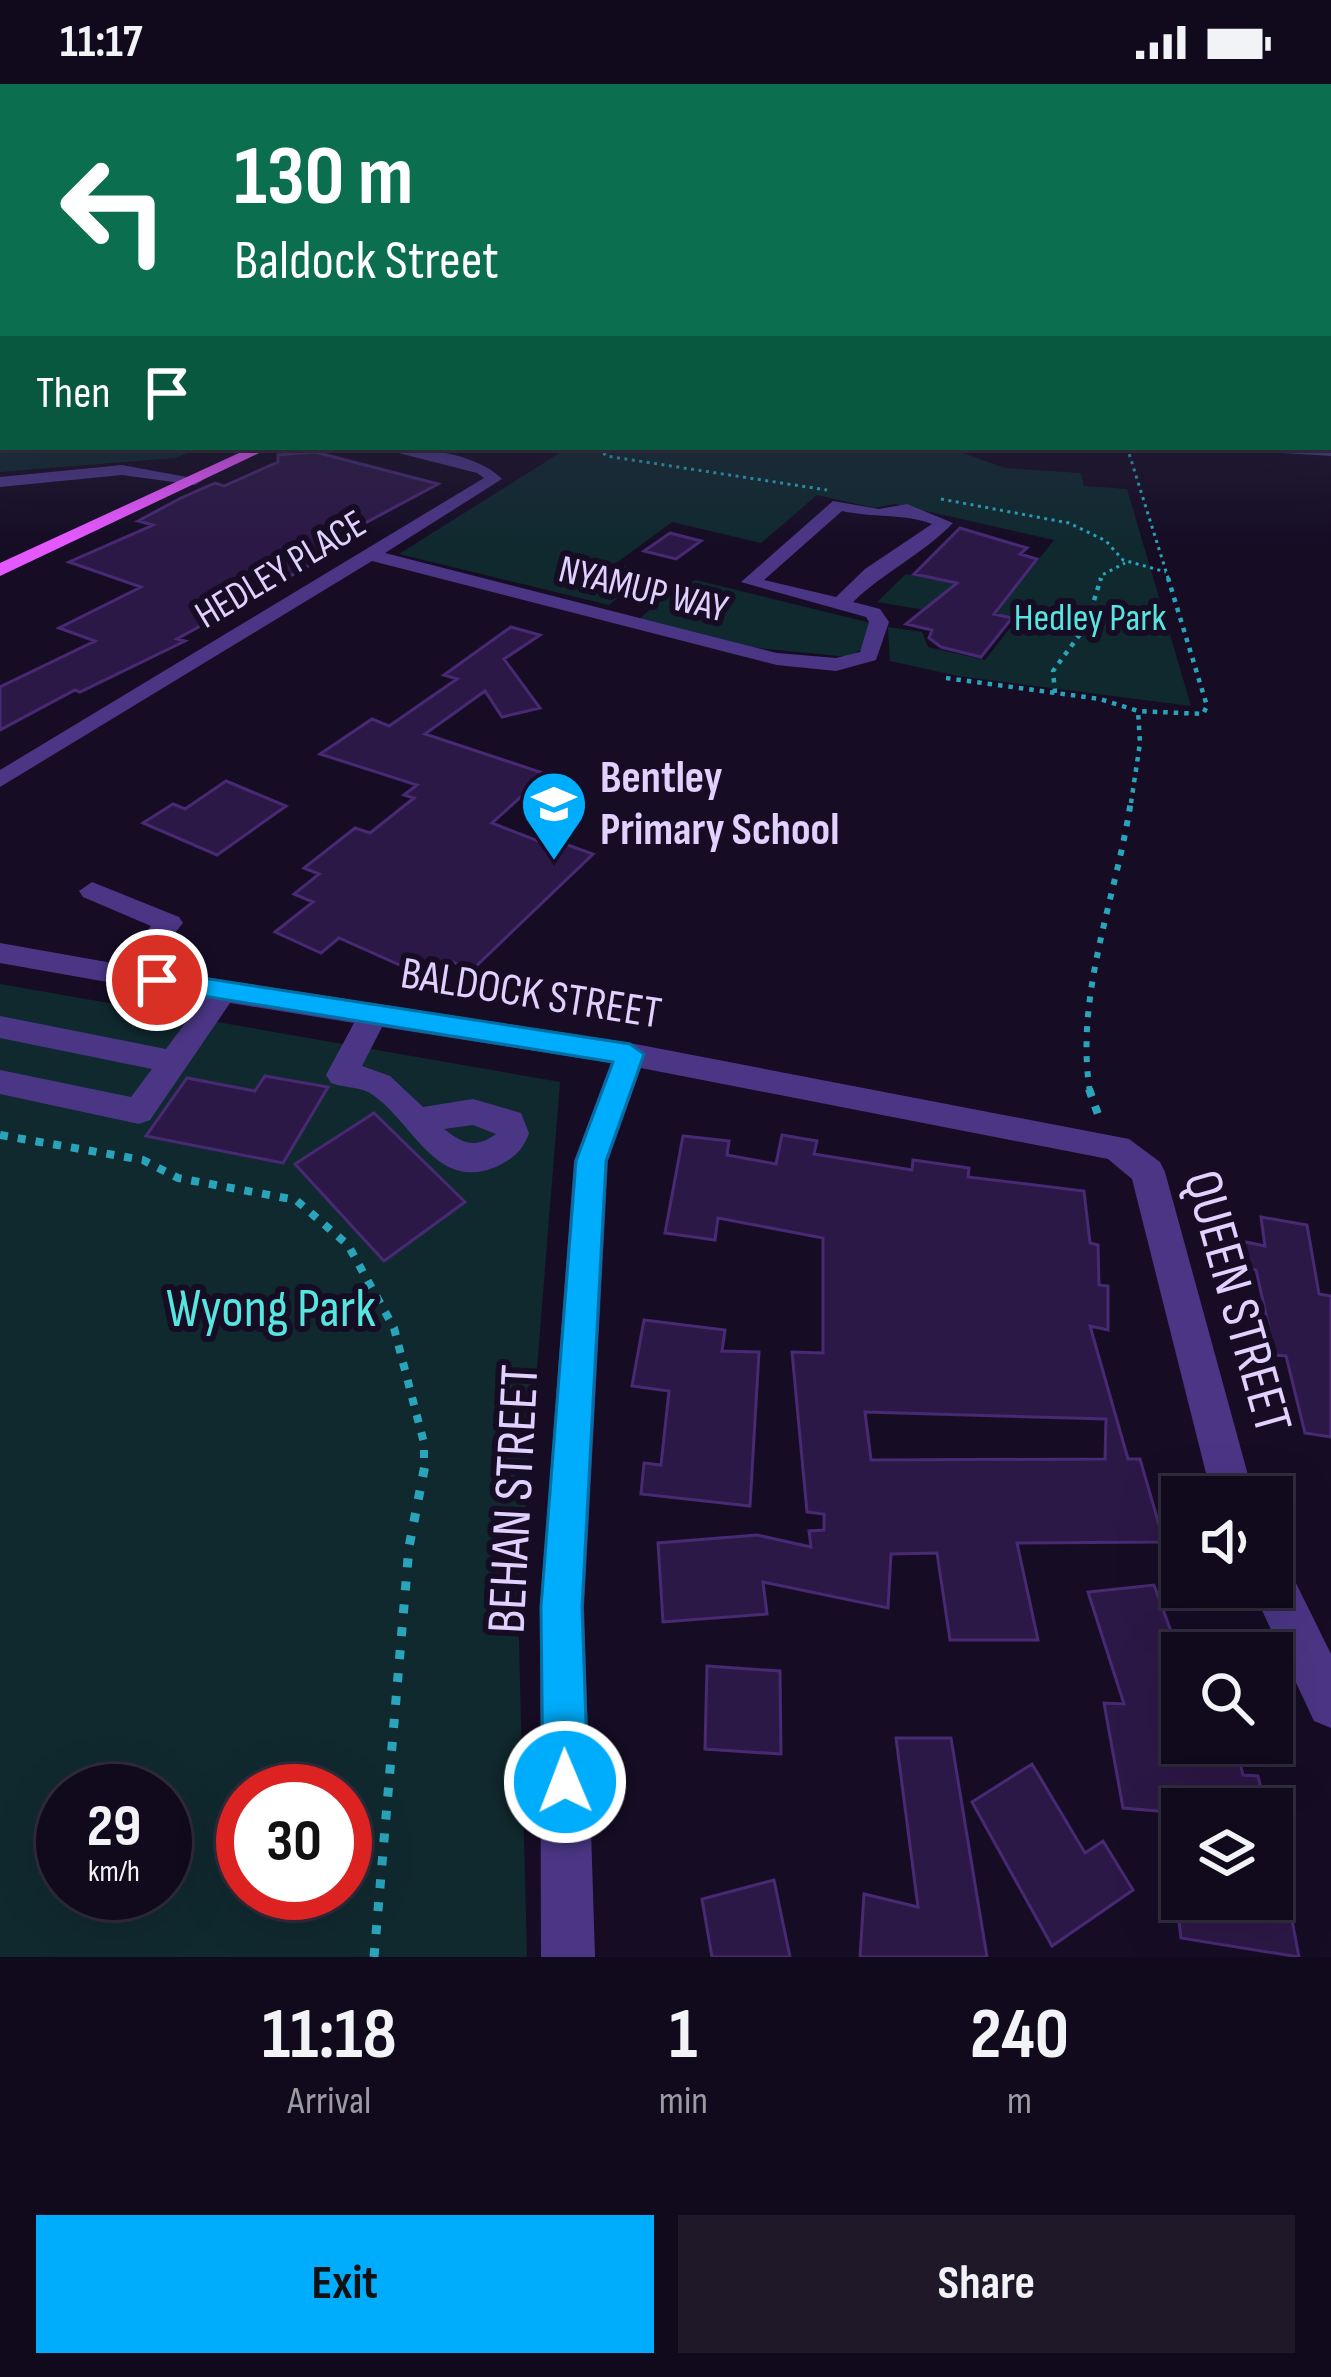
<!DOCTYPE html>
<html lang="en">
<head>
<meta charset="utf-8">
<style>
	:root { --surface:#100a1c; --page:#1e1829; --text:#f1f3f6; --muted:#9c9aa3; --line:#302b3b; --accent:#00acfc }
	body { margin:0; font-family:"Sofia Sans Condensed",sans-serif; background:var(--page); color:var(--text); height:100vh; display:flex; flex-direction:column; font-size:45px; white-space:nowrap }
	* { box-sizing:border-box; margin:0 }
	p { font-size:39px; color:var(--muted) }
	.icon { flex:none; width:66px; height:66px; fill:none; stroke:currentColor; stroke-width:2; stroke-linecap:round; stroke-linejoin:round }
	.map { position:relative; height:1873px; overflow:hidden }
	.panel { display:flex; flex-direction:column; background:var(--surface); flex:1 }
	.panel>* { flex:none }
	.banner { position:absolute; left:0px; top:0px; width:1332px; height:366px; box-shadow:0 12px 48px #0002,0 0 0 3px var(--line); background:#0b6e4f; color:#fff; overflow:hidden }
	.tools { position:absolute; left:1161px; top:1392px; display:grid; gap:24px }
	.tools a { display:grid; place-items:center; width:132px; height:132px; border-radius:0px; background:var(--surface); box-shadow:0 12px 48px #0002,0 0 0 3px var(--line); font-size:60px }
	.speed { position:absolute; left:36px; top:1680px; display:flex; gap:24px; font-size:60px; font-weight:700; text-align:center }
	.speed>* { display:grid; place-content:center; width:156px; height:156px; border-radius:50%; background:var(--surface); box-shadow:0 12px 48px #0002,0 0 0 3px var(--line); line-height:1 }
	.speed small { font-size:30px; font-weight:400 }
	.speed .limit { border:18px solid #d22; background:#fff; color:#111 }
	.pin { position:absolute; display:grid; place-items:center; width:102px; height:102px; color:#fff; margin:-51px; border:6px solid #fff; border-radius:50%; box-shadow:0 3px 12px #0007 }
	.me { position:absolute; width:132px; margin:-66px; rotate:359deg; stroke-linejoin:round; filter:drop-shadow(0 0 9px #0008) }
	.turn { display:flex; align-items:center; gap:42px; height:252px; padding:0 36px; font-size:54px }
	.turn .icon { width:156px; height:156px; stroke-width:2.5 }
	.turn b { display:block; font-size:84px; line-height:102px }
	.then { display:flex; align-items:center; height:114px; padding:0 36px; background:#0003; gap:24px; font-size:45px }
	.eta { display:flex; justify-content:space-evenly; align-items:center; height:204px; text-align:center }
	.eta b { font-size:72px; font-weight:700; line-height:84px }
	.primary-button { display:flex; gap:24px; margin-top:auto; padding:24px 36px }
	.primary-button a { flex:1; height:138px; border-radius:0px; background:var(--accent); color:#111; font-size:48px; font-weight:700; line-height:138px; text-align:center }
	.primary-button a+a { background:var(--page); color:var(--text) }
	.status { display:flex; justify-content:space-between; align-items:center; height:84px; padding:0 60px; background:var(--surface); direction:ltr }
	.status svg { height:33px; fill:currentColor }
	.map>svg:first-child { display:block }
</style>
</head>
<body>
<div class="status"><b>11:17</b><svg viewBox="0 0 49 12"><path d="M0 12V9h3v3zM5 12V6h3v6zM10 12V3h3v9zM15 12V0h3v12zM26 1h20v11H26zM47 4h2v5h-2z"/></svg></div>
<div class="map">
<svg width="1331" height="1873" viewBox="0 0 1331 1873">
	<rect width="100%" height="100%" fill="#160d25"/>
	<path fill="#10292f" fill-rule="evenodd" d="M0,355l3,8h200l-28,11 -175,14z
		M569,363h377l59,21 76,5 3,13 43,3 64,217 -233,-30 -68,-15 -2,-34 34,5 6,15 57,13 32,-41 -61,-17 -31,8 -48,-8 29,-28 42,8 16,-14 60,10 30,-38 -159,-36 -20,4 -58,-13 -56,48 -89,-21 -57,42 34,8 -40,33 -210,-51z
		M696,496l175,43 -9,26 -13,8 -101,-10 -110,-27 37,-32z
		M0,900l560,98 -42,522 9,353h-527zM63,1707h102v102h-102zM243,1707h102v102h-102z"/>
	<path fill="#2c1846" stroke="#482973" stroke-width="3" fill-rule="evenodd" d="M315,368l123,32 -127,68 17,3 -151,84 8,2 -105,51 -5,-2 -75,40v-43l95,-46 -36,-13 82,-41 -72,-25 84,-37 -15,-4 43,-23 34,-15 9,3 54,-24v-7z
		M960,444l67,20 -7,6 17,5 -43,55 18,4 -31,39 -40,-10 -12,-9 3,-8 -26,-6 51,-41 -43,-9z
		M670,449l31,8 -25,18 -32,-8z
		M511,543l29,8 -36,24 36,49 -38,9 -17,-26 -60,43 121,40 -54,49 59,23 6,-5 36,13 -121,116 -24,-10 -19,18 -90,-40 -18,15 -46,-21 38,-30 -19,-8 25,-20 -15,-6 51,-40 15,5 44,-35 -10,-3 13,-10 -97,-31 52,-35 17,7 68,-47 -13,-4z
		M226,697l60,25 -69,49 -74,-32 30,-19 12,5z
		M265,992l63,11 -45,76 -137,-27 41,-58 68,13z
		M374,1029l91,89 -81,59 -89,-97z
		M782,1051l35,6 -3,13 98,16 1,-10 56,8 -1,9 116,14 6,52 8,2 1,40 9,1v44l-18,-4 38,133h12l24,83 -147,1 21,97h-88l-13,-87 -46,1 -3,54 -125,-26 4,32 -104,8 -5,-79 99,-8 54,12 -2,-16 15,-1v-16l-17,-2 -15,-160 31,1v-115l-105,-20 -3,22 -50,-7 18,-97 46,5 -2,14 49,9zM865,1328l241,7 -1,40 -234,1z
		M1261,1133l46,8 12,69 12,2v141l-26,-4 -19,-77 -11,-1 -19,-85 -21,-4 -4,-27 34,7z
		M644,1236l81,10 -3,21 37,1 -9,154 -109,-12 3,-31 17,2 8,-74 -37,-5z
		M1154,1501l28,76v82h53l8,32 15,1 8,33h-84v4l-59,-5 -19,-105 20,1 -36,-112z
		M707,1582l73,5 1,83 -76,-5z
		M896,1654h55l36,219h-127l4,-63 54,13z
		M1032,1680l53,89 18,-12 30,49 -81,56 -80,-144z
		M774,1796l16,77h-78l-10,-58z
		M1176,1815h112l11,58 -118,-19z"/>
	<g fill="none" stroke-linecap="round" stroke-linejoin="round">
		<path stroke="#29a4bb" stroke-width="3" stroke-dasharray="3 4.5" stroke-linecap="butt" d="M599,363l7,9 221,34
			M1127,363l42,134
			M941,415l128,24 37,18 17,19 43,12
			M1100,497l2,-6 23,-12"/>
		<path stroke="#29a4bb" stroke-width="4.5" stroke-dasharray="4.5 6" stroke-linecap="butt" d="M946,594l154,21 38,12 65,3 4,-8 -39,-128
			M1055,609l-2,-22 33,-45 15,-48
			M1131,719l9,-60 -2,-32"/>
		<path stroke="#29a4bb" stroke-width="6" stroke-dasharray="6 9" stroke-linecap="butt" d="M1090,1008c-16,-97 27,-196 41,-292"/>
		<path stroke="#29a4bb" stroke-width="8" stroke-dasharray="8 10" stroke-linecap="butt" d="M1089,1005l11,31
			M0,1051l143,25 35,18 118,22 52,45 46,83 30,115v25"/>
		<path stroke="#29a4bb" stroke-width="9" stroke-dasharray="9 14" stroke-linecap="butt" d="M374,1873l35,-410 16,-82"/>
		<path fill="#4b3686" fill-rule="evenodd" d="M1329,230h2v8h-2z
			M1329,285h2v8h-2z
			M0,314h3l-3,9z
			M1331,362v10l-65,-4 -8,-5z
			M375,363c38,0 100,4 127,32l-117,74 392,100 59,5 24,-6 9,-30 -3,-5 -125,-35 92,-81 46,8 28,-5 46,19c-30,31 -69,49 -100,79l27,7 9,13 -13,38 -40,11 -59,-6 -405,-104 -372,226v-17l484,-292 -7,-5zM842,427c32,7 60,2 90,13l-67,45 -29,28 -72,-17z
			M122,381l81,15 -8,5 -73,-10 -122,12v-10z
			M92,798l87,35 4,6 -37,45 484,75 499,96 31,23 5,10 89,325h-42l-80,-318 -24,-20 -467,-91 -33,93 -24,446 11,350h-54l-1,-350 34,-446 37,-98 -229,-36 -20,39 28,10 33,31 50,-8 48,14 8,20c-6,17 -15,25 -31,33 -64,29 -87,-50 -130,-74 -11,-5 -26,-5 -37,-9l-5,-8 28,-52 -124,-20 -80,117 -11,4 -139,-30v-24l131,27 21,-28 -152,-31v-22l166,33 37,-50 -203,-36v-20l118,21 33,-38 -68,-29 -4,-6zM473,1041l23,9c-21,15 -33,10 -52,-5z
			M1272,1477l16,6 43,87v74l-17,-7 -63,-134h21z"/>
		<path fill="#e558ff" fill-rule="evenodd" d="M252,363h20l-272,129v-13z"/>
	</g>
	<linearGradient id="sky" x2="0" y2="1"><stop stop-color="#0c0714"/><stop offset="0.43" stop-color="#363551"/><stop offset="1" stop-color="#363551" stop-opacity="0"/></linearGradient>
	<rect width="1331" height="457" fill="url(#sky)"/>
	<path fill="#00acfc" stroke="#0070a4" stroke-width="3" d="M157,887l473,73 14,10 -38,107 -24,446 6,175 -7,16 -16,7 -16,-7 -6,-16 -2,-175 35,-446 37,-99 -465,-75 -4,-7z"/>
	<defs>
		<g id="school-pin" transform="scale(3.45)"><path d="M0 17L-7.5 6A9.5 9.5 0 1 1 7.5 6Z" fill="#00acfc" stroke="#160d25"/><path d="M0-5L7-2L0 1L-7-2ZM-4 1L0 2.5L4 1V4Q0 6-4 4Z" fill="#fff"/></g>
	</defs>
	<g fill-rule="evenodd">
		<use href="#school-pin" x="554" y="720"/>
	</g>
	<g text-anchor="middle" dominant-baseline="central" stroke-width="12" stroke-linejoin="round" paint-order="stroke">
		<g font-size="39" fill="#e0d1ff" stroke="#160d25">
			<text transform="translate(281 486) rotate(-31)">HEDLEY PLACE</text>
			<text transform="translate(643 506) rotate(14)">NYAMUP WAY</text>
		</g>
		<g font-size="39" fill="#57e5e0" stroke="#160d25">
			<text x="1090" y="534">Hedley Park</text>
		</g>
		<g font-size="45" font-weight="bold" fill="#e0d1ff" stroke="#160d25" text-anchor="start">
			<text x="600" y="694">Bentley<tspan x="600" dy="52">Primary School</tspan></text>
		</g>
		<g font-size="45" fill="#e0d1ff" stroke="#160d25">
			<text transform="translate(531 910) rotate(9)">BALDOCK STREET</text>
		</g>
		<g font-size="54" fill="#e0d1ff" stroke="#160d25">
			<text transform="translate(1237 1218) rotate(74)">QUEEN STREET</text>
			<text transform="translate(514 1415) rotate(-87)">BEHAN STREET</text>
		</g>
		<g font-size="54" fill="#57e5e0" stroke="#160d25">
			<text x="271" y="1225">Wyong Park</text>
		</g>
	</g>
</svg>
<div class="tools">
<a><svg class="icon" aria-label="sound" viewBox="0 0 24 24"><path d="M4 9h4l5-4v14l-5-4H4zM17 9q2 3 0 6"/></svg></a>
<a><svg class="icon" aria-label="search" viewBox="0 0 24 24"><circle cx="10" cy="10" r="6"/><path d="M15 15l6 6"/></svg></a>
<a><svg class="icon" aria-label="layers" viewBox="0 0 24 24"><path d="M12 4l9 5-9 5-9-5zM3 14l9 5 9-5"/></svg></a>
</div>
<div class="speed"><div>29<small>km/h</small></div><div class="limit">30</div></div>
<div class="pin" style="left:157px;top:896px;background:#d93025"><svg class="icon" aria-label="arrive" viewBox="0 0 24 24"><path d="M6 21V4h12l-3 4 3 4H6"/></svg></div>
<svg class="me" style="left:565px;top:1698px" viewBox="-20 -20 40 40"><circle r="17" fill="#00acfc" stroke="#fff" stroke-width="3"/><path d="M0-11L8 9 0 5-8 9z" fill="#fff"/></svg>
<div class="banner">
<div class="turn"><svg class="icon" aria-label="left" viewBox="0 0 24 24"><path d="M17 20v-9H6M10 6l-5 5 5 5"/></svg><div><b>130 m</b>Baldock Street</div></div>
<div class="then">Then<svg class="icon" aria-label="arrive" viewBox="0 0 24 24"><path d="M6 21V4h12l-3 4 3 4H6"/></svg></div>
</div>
</div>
<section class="panel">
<div class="eta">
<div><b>11:18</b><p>Arrival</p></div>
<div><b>1</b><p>min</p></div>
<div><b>240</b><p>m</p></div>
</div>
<div class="primary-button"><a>Exit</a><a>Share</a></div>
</section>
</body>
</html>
